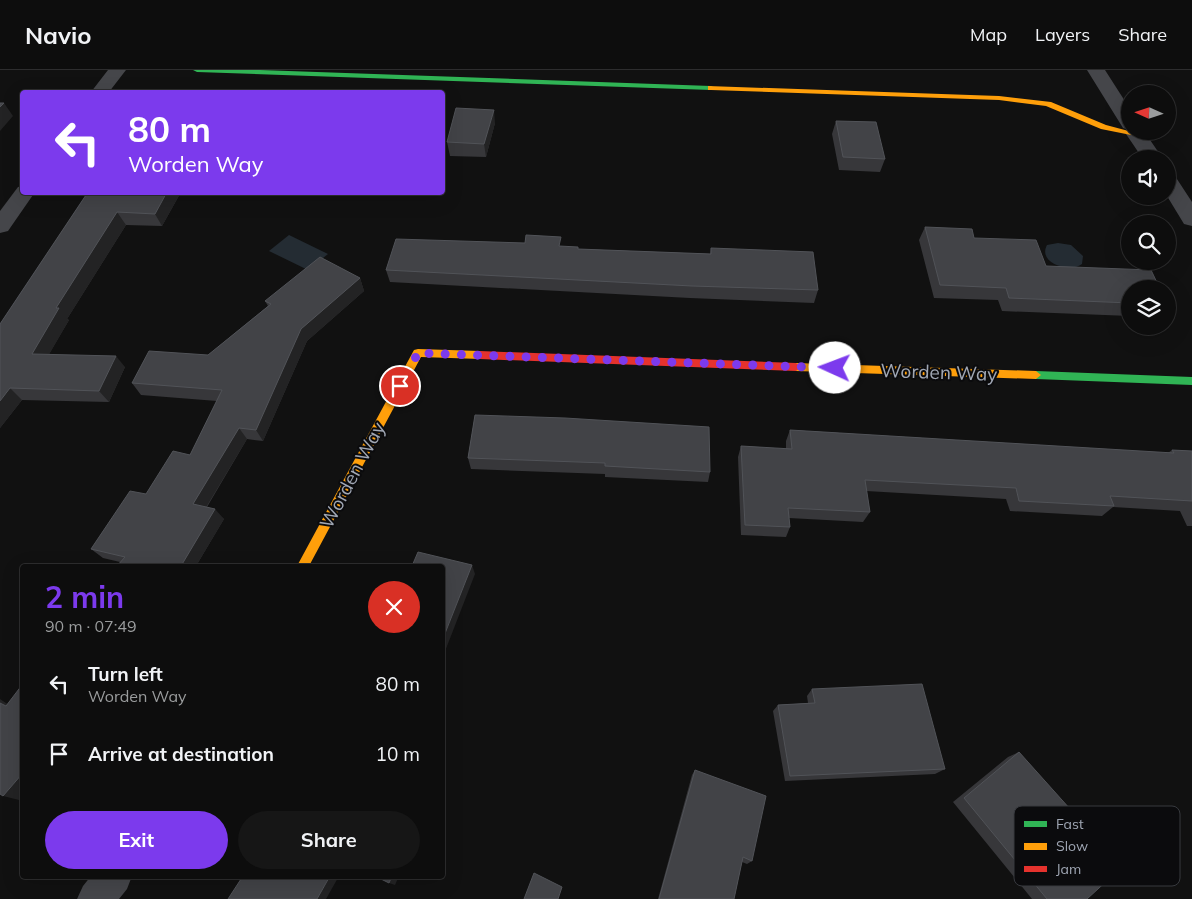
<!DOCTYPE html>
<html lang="en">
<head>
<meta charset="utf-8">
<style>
	:root { --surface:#0d0d0d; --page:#161616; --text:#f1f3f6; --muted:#9a9c9d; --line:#2d2d2e; --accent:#7c3aed }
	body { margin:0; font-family:Mulish,sans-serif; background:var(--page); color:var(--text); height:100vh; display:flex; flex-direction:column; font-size:19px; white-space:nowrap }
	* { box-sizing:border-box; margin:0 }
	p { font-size:16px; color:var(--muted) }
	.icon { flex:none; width:28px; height:28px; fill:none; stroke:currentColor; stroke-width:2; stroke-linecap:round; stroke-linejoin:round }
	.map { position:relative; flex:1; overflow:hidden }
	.details { position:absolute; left:20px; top:494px; width:425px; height:315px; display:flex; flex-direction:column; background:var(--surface); border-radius:5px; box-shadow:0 5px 20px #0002,0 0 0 1px var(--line) }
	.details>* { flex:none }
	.guide { position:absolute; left:20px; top:20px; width:425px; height:105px; border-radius:5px; box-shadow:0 5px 20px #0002,0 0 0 1px var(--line); background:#7c3aed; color:#fff; overflow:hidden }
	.needle { width:32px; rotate:273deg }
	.buttons { position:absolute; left:1121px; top:15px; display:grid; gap:10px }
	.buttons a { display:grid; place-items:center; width:55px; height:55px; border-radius:50%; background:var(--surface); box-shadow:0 5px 20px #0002,0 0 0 1px var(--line); font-size:25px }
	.pin { position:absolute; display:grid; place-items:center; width:42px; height:42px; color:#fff; margin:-21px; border:2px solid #fff; border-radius:50%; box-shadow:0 1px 5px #0007 }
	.me { position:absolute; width:55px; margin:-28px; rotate:272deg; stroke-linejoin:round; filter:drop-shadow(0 0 4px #0008) }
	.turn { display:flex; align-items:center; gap:18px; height:105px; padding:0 25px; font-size:22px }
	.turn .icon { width:65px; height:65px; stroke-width:2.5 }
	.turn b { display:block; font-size:35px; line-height:42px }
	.round { display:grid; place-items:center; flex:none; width:52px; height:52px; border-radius:26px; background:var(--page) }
	.head { display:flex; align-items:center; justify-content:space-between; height:85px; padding:0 25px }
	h1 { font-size:30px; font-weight:700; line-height:38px; color:var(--accent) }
	.primary-button { display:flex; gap:10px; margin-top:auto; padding:10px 25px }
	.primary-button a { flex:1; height:58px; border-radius:30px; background:var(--accent); color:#fff; font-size:20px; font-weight:700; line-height:58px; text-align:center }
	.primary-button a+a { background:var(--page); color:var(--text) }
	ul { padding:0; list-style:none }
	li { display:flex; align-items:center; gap:15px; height:70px; padding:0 25px }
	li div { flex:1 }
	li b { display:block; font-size:19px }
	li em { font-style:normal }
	header { display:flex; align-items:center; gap:30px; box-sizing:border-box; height:70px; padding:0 25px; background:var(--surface); border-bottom:1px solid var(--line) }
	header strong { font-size:24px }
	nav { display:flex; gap:28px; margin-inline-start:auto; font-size:18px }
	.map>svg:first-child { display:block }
</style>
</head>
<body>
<header>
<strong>Navio</strong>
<nav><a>Map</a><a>Layers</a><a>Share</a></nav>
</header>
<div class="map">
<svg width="1192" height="829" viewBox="0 0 1192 829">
	<rect width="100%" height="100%" fill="#111"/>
	<path fill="#242c33" d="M289,165l39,19 -20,16 -39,-19z
		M1058,173l13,2 12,11 -1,8c-11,9 -45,0 -35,-19z"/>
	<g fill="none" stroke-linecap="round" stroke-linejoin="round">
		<path fill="#45464a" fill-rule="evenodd" d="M108,0h18l-17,22h-18z
			M1087,0h18l25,39v22h14l19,28h-20l-17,-25 4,-4 -7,-2z
			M1168,105l7,1 17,26v24l-8,-2 -17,-28z
			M22,116v6h13l-27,39 -8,2v-22l18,-24z
			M91,806h41l-5,13 -8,10h-42l6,-13z"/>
		<path fill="#30b455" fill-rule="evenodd" d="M193,0h67l451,16 4,2 -4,2 -514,-18z
			M1036,301l156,6v8l-156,-6 -5,-4z"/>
		<path fill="#ff9f0a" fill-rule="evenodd" d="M708,16l291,10 52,6 55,23 34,9 -4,2 -35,-7 -55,-23 -47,-6 -288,-10h-3z
			M418,279l62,2 5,4 -5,4 -59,-2 -112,209h-12l117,-216z
			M796,293l240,8 5,4 -5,4 -240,-8 -5,-4z"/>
		<path fill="#e5322d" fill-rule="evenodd" d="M480,281l316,12 5,4 -5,4 -316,-12 -5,-4z"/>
	</g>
	<path fill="#37373a" d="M836,51l49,38 -5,13 -41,-2 -7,-36z
		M495,53l-9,34 -36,-1 -3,-14z
		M88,122h93l-19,34 -36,-1 -59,94 2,1 -20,34 76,13 -16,35 -87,-2 -22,28v-104z
		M925,157l49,11 72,28 84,23v27l-128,-5 -4,-11 -64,-2 -15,-58z
		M561,176l17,3 132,5 1,-6 107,42 -4,13 -124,-5 -300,-16 -4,-12z
		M360,208l4,13 -57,50 -44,100 -16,-2 -40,68 17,12 -28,47h-79l3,-4 -17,-4 -12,-9 99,-94 27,-54 -76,-6 -9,-12 76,-28 60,-49 -3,-5z
		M475,345l235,57 -2,10 -103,-5v-3l-134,-5 -3,-11z
		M790,360l378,23 4,-3 20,1v75h-5l-7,-15 -67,-4 -11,9 -92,-5 -4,-12 -140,-8 4,21 -7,10 -74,-4 1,9 -4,10 -45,-2 -3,-78 3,-11 45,3v-8z
		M812,619l133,80 -10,5 -150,7 -12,-70 5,-6 30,-2 -1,-7z
		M1019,682l68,147h-55l-79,-97 55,-45z
		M695,700l57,91 -5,3 -5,-2 -8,37h-76l34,-124z"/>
	<path fill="#232324" d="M4,33l9,13 -13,15v-24z
		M494,40l1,13 -9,34 -2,-13z
		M167,122h14l-19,34 -7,-12z
		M117,142l9,13 -59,94 2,1 -26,45 -11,-11 24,-46z
		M360,208l4,13 -57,50 -44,100 -7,-11 45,-101z
		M116,286l9,11 -16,35 -10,-11z
		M10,318l12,12 -22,28v-27z
		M239,358l8,11 -45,75 -9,-10z
		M215,439l9,10 -28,47h-15z
		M472,495l3,9 -33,85v-18z
		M0,629l21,14 -15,-7 -6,-3z
		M22,704v23l-3,3 -16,-4z
		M330,806h9l-13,23h-9z
		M392,806h7l-4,9 -6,-2z"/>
	<path fill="#424347" stroke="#515358" d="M0,33h4l-4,4z
		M456,38l38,2 -10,34 -37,-2z
		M836,51l40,1 9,37 -42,-2z
		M88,122h79l-12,22 -38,-2 -61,96h3l-27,46 84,2 -17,35 -89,-3 -10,13v-77z
		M925,157l47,2 2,9 62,2 10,26 105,4 9,19h-30v14l-121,-5 -3,-10 -66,-3z
		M526,165l35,2 -2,9 19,1v2l133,5v-6l102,4 5,38 -126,-4 -306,-16 10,-31 129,4z
		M320,187l40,21 -59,51 -45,101 -17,-2 -46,76 22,5 -34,57h-64l8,-9 -34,-8 39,-58 16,3 27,-43 17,4 32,-65 -90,-7 17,-32 59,4 63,-51 -6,-3z
		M475,345l90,3 144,9 1,45 -105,-6v-3l-137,-5z
		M790,360l384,23 -2,-3 20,1v50l-82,-5 4,10 -95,-5 -3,-13 -151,-8 5,32 -82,-4 2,19 -45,-2 -4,-79 51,3z
		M418,482l54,13 -30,76v-75h-30z
		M922,614l23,85 -155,7 -12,-71 37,-2 -3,-14z
		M22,615v89l-19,22 -3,-2v-91l6,3z
		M1019,682l103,115 -35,32h-40l-83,-101z
		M695,700l71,26 -14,65 -9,-4 -9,42h-75z
		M534,803l28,14 -4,12h-34z
		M243,806h87l-13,23h-89z
		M375,806h17l-3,7z"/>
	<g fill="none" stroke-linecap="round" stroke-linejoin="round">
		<path stroke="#7c3aed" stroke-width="9" stroke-dasharray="0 16.2" d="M400,316l18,-33 417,15"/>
	</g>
	<g text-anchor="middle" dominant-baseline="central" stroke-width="4" stroke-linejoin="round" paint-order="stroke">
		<g font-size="19" fill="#a0a7b4" stroke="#0b0b0d">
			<text transform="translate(939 302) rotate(2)">Worden Way</text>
			<text transform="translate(352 405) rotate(-62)">Worden Way</text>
		</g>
	</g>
	<rect x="1014" y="736" width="166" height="80" rx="8" fill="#0b0b0d" stroke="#383a3f" stroke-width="1"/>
	<rect x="1024" y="751" width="23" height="6" fill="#30b455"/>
	<rect x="1024" y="773" width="23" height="7" fill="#ff9f0a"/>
	<rect x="1024" y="796" width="23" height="6" fill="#e5322d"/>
	<g font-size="14" fill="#a0a7b4">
		<text x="1056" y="759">Fast</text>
		<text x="1056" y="781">Slow</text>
		<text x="1056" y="804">Jam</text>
	</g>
</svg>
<div class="buttons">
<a><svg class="needle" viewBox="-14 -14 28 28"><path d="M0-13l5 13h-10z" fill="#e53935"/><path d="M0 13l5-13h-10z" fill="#9a9c9d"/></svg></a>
<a><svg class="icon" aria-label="sound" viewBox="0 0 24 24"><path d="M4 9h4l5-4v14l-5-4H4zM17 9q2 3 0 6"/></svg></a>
<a><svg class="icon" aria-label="search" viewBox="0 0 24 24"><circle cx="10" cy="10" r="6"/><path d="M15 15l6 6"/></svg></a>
<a><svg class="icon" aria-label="layers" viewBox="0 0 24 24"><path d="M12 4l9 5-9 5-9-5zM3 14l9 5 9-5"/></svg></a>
</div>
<div class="pin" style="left:400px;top:316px;background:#d93025"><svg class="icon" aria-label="arrive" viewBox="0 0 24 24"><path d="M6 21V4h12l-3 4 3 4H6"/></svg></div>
<svg class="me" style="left:835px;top:298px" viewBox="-20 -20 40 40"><circle r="19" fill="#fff"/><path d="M0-13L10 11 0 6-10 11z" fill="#7c3aed"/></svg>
<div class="guide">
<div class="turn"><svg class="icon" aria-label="left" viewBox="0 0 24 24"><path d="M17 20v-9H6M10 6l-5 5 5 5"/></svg><div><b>80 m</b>Worden Way</div></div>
</div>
<section class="details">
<div class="head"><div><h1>2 min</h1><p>90 m · 07:49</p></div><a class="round" style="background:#d93025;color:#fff"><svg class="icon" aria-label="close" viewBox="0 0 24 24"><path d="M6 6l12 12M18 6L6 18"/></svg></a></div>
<ul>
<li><svg class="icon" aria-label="left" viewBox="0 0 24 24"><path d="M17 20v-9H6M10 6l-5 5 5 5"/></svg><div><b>Turn left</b><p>Worden Way</p></div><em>80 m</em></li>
<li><svg class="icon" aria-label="arrive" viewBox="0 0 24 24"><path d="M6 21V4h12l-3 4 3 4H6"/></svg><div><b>Arrive at destination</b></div><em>10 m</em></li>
</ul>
<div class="primary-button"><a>Exit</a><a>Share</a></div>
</section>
</div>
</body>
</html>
